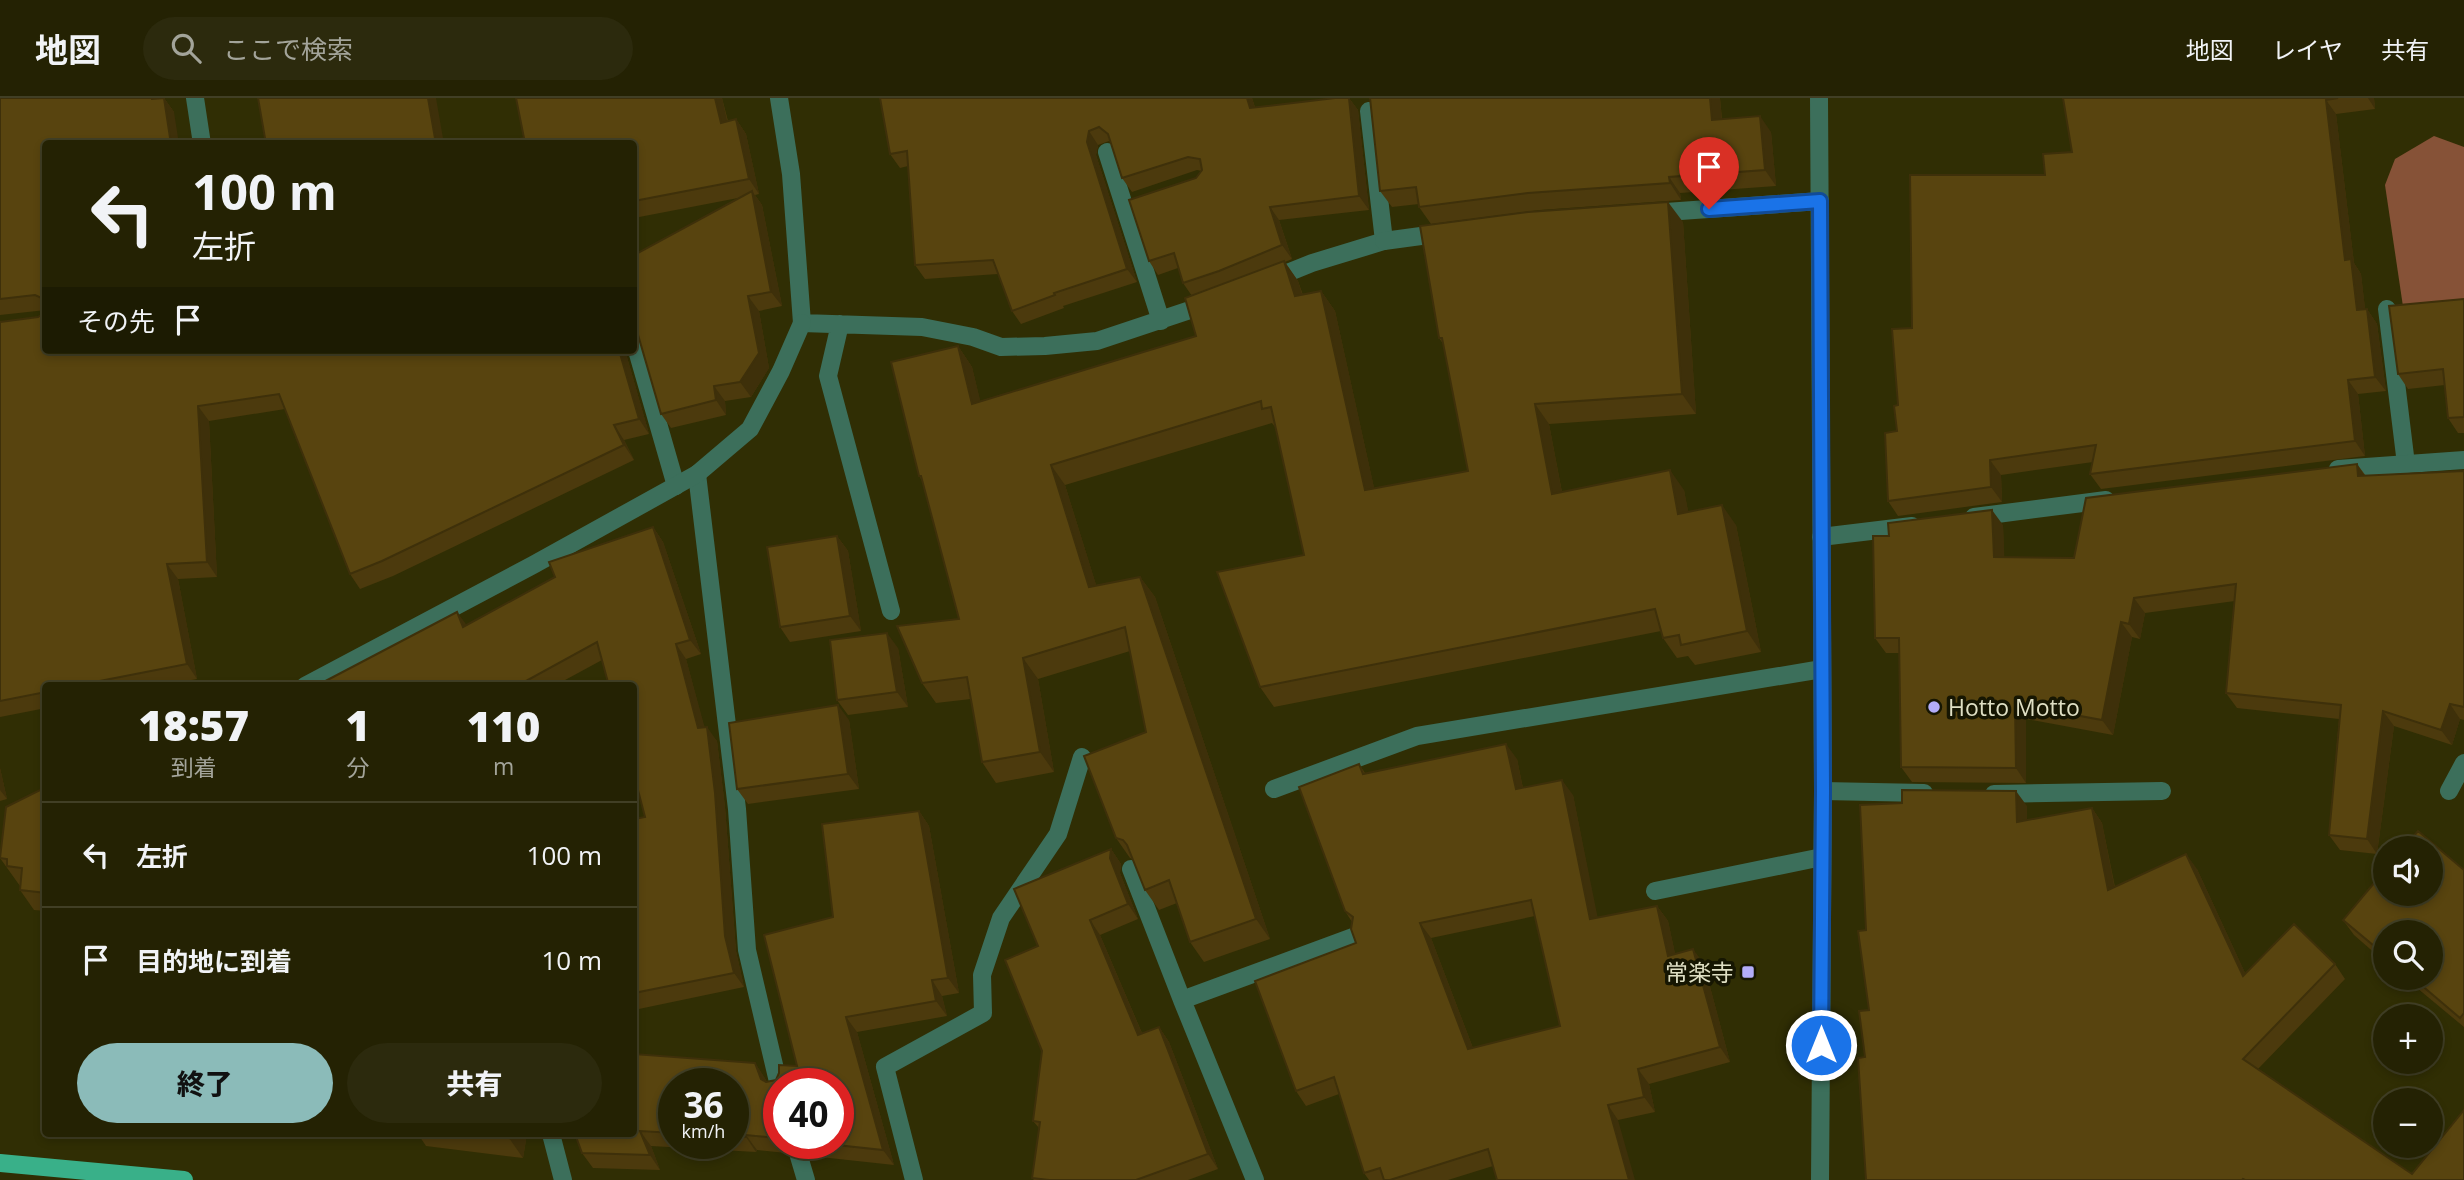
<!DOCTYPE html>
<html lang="ja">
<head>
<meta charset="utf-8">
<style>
	:root { --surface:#242203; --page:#2c2a0d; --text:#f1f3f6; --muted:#a3a49a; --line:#413f25; --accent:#8bbbb9 }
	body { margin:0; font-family:"Open Sans","Noto Sans JP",sans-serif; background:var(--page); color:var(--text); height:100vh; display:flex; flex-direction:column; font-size:26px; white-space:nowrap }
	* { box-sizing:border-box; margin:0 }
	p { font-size:23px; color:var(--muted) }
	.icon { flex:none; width:38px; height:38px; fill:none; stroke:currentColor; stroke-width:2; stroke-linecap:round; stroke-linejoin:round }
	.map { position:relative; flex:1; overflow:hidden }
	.sheet { position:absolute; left:42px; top:584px; width:595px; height:455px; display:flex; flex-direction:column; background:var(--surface); border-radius:7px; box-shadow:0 4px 10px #0003,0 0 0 2px var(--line) }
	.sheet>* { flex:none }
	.top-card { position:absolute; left:42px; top:42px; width:595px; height:214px; border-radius:7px; box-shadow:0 4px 10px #0003,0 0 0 2px var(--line); background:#242203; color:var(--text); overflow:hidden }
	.controls { position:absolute; left:2373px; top:738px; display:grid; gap:14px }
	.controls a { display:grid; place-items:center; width:70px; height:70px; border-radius:50%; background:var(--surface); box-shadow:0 4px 10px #0003,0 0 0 2px var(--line); font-size:35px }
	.speed { position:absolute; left:658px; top:970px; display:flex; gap:14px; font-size:35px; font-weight:700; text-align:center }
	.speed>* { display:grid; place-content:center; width:91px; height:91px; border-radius:50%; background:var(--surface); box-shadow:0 4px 10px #0003,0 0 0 2px var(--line); line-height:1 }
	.speed small { font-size:18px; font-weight:400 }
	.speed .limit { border:10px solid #d22; background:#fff; color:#111 }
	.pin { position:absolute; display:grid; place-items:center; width:60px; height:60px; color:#fff; margin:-72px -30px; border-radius:50% 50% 50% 0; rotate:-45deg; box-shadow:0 0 7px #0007 }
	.pin .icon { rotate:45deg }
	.me { position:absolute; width:77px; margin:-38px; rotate:0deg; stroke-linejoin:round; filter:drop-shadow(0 0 5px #0008) }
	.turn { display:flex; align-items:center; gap:24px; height:147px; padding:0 35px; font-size:32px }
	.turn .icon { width:91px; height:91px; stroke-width:2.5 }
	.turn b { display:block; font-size:49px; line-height:60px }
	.then { display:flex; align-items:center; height:66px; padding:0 35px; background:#0003; gap:14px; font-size:26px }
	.eta { display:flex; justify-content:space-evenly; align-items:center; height:119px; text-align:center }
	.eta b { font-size:42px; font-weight:800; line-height:49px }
	.primary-button { display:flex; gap:14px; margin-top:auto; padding:14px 35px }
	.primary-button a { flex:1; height:80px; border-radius:42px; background:var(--accent); color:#111; font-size:28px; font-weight:800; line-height:80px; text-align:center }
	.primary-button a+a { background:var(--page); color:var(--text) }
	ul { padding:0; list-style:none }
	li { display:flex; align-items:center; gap:21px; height:105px; padding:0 35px; border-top:2px solid var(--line) }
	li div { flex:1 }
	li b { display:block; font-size:26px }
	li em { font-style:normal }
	header { display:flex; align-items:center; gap:42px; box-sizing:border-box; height:98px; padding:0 35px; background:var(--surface); border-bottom:2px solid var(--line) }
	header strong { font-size:33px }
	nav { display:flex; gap:38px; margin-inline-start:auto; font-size:24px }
	.search { width:490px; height:63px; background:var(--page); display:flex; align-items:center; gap:18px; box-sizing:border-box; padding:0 24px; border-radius:38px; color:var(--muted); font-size:26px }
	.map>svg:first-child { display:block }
</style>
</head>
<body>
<header>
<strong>地図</strong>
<div class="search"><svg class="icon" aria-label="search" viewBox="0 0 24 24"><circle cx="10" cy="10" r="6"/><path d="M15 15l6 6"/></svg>ここで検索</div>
<nav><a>地図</a><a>レイヤ</a><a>共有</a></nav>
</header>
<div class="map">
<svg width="2464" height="1082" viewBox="0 0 2464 1082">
	<rect width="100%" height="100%" fill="#302e04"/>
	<path fill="#865237" d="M2434,38l30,11v161l-59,12 -20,-135 10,-26z"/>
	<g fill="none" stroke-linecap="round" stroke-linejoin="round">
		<path stroke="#3c6f5b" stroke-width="18" d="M195,0l7,46
			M779,0l12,76 11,149 120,4 51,10 28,10 44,-1 52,-5 114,-38
			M1107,54l54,169
			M1270,182l42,-17 72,-22 -15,-130
			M2387,211l19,155
			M840,226l-12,52 63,235
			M634,242l42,146
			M697,376l40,335 10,141 32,136
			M1274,691l143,-53 405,-67
			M1823,693l101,2
			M2449,693l15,-28
			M1994,696l168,-3
			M1131,771l51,131
			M1655,793l167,-34
			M795,1045l11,37
			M914,1082l-29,-113 98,-54 -1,-38 19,-57 57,-84 24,-77
			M1255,1082l-73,-180 171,-63"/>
		<path stroke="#3c6f5b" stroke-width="18" d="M1652,115l168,-12
			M1384,143l59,-8
			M2338,371l126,-9
			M1974,419l132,-17
			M1821,439l91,-11
			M305,588l228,-121 164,-91 53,-45 31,-58 21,-48
			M551,1036l12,46"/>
		<path stroke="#3c6f5b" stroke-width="18" d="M1819,0l4,693 -3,389"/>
		<path stroke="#39b089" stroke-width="18" d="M0,1065l184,17"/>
	</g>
	<path fill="#4c3a0d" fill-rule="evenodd" d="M0,0h164l10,14 -128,32v166l-46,5z
		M516,0h206l6,23 8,-2 10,15 13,60 -4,1 7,10 20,101 -23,5 10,57 -18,29 -26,4 1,14 -55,13 -10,-14 -24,-85h-3v-74l104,-57 -104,20v-74l-110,-6z
		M880,0h372l3,9 80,-9h14l9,12 11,100 -90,10 13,39 -7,3 13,19 5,14 18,-4 14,20 39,177 94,-17 -24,-126 -5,-7 244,-116 13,192 -147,10 13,68 122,-2 4,22 48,13 25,127 -66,13 -7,-9 -11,2 -14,-20 -2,-7 -387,76 -14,-20 44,-132 -29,-128 -3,-4 -207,62 31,100 44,-8 15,20 115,342 -66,23 -14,-20 -13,-39 -18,7 -14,-20 -12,-31 -3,-1 -14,-20 30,-106 -16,-81 -92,28 16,93 -58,11 -14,-21 -11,-63 -35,4 -14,-20 37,-64 -36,-137 -4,-6 39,-130 14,21 8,34 216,-65 -4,-40 -9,-13 -5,-15 -20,7 -9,-14 47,-83 6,-7 -5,-1 -65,22 -10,-14 -11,-36 -2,-1 -11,4 -2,10 41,127 -74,24 1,2 -43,16 -9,-13 -14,-37 -73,5 -10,-14 -7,-99 -8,2 -10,-14z
		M1370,0h350l2,21 49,13 5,54 -96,7 1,7 -141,10 -109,14 -12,-17v-3l-27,3 -12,-16z
		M2063,0h311l1,11 -39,5 18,149 7,11 4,35h2l10,15 9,67 -28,3 7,62 -264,33 -11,-15 3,-12 -92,13 1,27 -104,14 -10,-15 9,-70 1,-26 14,-77 133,-153 27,-23z
		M2464,201v134h-6l-10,-15 -3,-33 -37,4 -10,-15z
		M0,224l46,28h579l24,84 -25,6 10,20 -241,116 -33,13 -10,-15 -65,-165 -76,12 8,156 -39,2 19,100 -38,7h-113v22l-46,9z
		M2357,366l9,12 98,-5v249l-4,-1 -8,26 -58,-19 -17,128 -37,-4 -11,-15 10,-116 -102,-11 -11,-15 9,-92 -90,12 -5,26 -8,-2 -19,98 -87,-16v64l-114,-1 -11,-15 -2,-114h-13l-11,-15 14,-102 114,-11 1,32 70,1z
		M653,429l10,15 38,112 -15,5 18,68 13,14 8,66 11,144 8,36 -110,23v-191l11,-2 -43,-157 -48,26h-238l151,-61z
		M837,438l11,15 13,80 -71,11 -10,-15z
		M898,550l10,59 -60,8 -11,-15z
		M849,622l10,69 -111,15 -11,-15z
		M1517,661l6,29 50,7 24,123 60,-12 11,15 7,33 29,10 26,98 -81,22 6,28 -37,8 -125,46 -45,14h-79l-5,-7 -25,-79 -33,12 -10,-15 60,-148 -4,-21 -7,-11 14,-147 6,9zM1535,818l25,110 -87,22 -42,-110z
		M0,670l7,31 -7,2z
		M46,689v124l-12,-1 -14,-20v-4l-20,-28z
		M2027,708v14l65,-12 10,15 13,64 82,-18 48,104 90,-9 10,15 -87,90 154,105 52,6h-598l-1,-123 4,-47z
		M919,713l10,15 30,167 -17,3 5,20 -90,16 37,133 -83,-9 -9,-13h36v-60h-59v60h6l1,10 -29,-3 -1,2 -105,-6 9,24 -67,-2 -11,-15 -7,-19h59v-80l121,9 12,19 9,-2 3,-7v-8l18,1 -33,-131 69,-18 -11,-93zM674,985h59v60h-59z
		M1111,751l10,15 -1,9 18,46 -38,16 42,98 17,-6 10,15 49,127 -30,11h-154l-2,-2 7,-50 -6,-7 9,-70 -4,-105z
		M2464,772v157l-59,-49h26l-46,-45v29l-31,-27 -11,-15z
		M418,1036h109l-4,24 -97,-12z"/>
	<path fill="#3e300a" d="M164,0l10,14 5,32h-8z
		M428,0h8l8,46h-8z
		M715,0h7l9,40 -10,-15z
		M1247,0h5l7,23 -9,-13z
		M1349,0l9,12 11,100 -10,-14z
		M1710,0h10l3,38 -11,-16z
		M2368,0h6l1,11z
		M2326,2l10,14 18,149 7,11 6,51 -10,-15 -12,-50z
		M1760,18l11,16 5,54 -11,-16z
		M736,21l10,15 13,60 -10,-15z
		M1089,33l9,14 -2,10 41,127 -10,-13 -40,-127z
		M1669,79l11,16 1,7 -11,-17z
		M752,93l10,14 20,101 -11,-14z
		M1668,104l15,20 13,192 -14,-20z
		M1270,109l9,13 13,39 -10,-14z
		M1284,163l14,20 11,36 -14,-21z
		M1321,193l14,20 44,199 -14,-20z
		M748,198l11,15 10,57 -18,29 -11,-15z
		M2367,211l10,15 9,67 -11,-14z
		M958,248l14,21 14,57 -14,-20z
		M619,252h6l24,84 -10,-15z
		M2348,282l10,14 7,62 -10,-15z
		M714,288l11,15 1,14 -10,-15z
		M1535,306l14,20 17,90 -14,-20z
		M198,308l11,15 8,156 -10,-15z
		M614,327l10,15 10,20 -10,-15z
		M1990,362l11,15 1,27 -11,-15z
		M2357,366l10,15 -9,-3z
		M1051,367l14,20 38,122 -14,-20z
		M1670,372l14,20 9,44 -15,-20z
		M1722,407l14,20 25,127 -14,-21z
		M1992,412l11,15 2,47 -11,-15z
		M653,429l10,15 38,112 -11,-14z
		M837,438l11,15 13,80 -11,-15z
		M167,466l11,15 19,100 -10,-15z
		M1140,479l15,20 115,342 -14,-20z
		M2134,500l11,15 -5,26 -11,-15z
		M457,514l11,15h-5z
		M2121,524l11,15 -19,98 -11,-15z
		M887,535l11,15 10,59 -11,-15z
		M676,546l10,15 23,84 -11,-15z
		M1023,560l15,21 16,93 -14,-20z
		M2015,606l11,15v64l-10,-15z
		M2450,606l10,15 -8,26 -11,-15z
		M838,607l11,15 10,69 -11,-15z
		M2383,613l11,15 -17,128 -10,-15z
		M707,629l10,14 8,66 11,144 8,36 -10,-14 -9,-37z
		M1506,646l11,15 9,45 -10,-15z
		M0,670l7,31 -7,-9z
		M1562,682l11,15 28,139 -11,-15z
		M2016,693l11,15v31l-10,-15z
		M2092,710l10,15 16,82 -10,-15z
		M919,713l10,15 30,167 -11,-15z
		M1111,751l10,15 -1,9 18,46 -10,-15 -18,-46z
		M2186,756l11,15 56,121 -10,-14z
		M1657,808l11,15 11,50 -11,-15z
		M1090,822l10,15 49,115 -11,-15z
		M1420,825l11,15 48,126 -11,-15z
		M1693,851l11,15 26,98 -10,-15z
		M932,882l10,16 5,20 -11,-15z
		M846,919l11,15 37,133 -11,-15z
		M1159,929l10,15 49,127 -10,-15z
		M755,965l10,15 6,16 -10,-15z
		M1638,971l11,15 6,28 -11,-15z
		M1608,1007l10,15 17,60h-6z
		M779,1021v24l-3,-5 -2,-13z
		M640,1033l11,15 9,24 -10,-15z
		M509,1036h18l-4,24 -14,-20z
		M746,1037l11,15 -1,2 -10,-15z
		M779,1045h6l1,10z"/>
	<path fill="#58440f" stroke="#3e300a" stroke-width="2" fill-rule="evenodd" d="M0,0h152v1l12,-1 7,46h-125v158l-2,-3 -9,-4 -35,4z
		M258,0h170l8,46h-170z
		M516,0h199l6,25 15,-4 13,60 -115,22v-57h-138l28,-6z
		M880,0h367l3,10 85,-10h14l10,98 -89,11 12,38 -63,26 -36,12 -9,-30 -25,8 -20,-61 67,-22 6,-8 -2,-11 -12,-2 -66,21 -14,-44 -9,-7 -10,4 -2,11 40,127 -73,24 1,2 -43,16 -19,-51 -78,5 -8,-114 -17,3z
		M1370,0h340l2,22 48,-4 5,54 -96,7 1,6 -142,10 -109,14 -3,-20 -36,4z
		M2063,0h275l-12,2 19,160 6,-1 6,51 10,-1 8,68 -27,3 7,61 -265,33 6,-29 -106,15 1,27 -103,14 -3,-68 12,-2 -3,-25 4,-1 -6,-76 20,-1 -2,-153h135l-2,-21 29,-2z
		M752,93l19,101 -23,4 11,57 -19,29 -26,4 2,14 -55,14 -27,-93v-66z
		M1668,104l14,192 -147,10 17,90 118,-24 8,44 44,-9 25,126 -66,14 -2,-10 -16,3 -8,-29 -395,78 -43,-115 87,-17 -33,-148 -9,2 -1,-8 -210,64 38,122 51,-10 116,342 -66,23 -21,-62 -24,10 -18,-45 -4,-5 -7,-2 -32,-82 62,-24 -21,-105 -102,31 17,94 -58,10 -15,-85 -45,6 -25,-57 62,-7 -38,-143h-2l-28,-114 67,-16 14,58 224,-68 -11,-38 99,-37 11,35 26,-5 44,199 103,-19 -26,-133h-3l-19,-112 108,-14z
		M2464,201v118l-16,1 -5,-49 -45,5 -9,-68z
		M46,214v38h573l20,69 -25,6 10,20 -242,116 -32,13 -71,-180 -81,12 9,156 -40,2 20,100 -113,22h-28v6l-46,9v-379l38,-5z
		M2357,366l1,12 106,-5v236l-14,-3 -9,26 -58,-19 -16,128 -38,-4 12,-130 -115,-12 10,-109 -102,14 -5,26 -8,-2 -19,98 -87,-16 1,64 -115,-1 -2,-129h-24l-2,-102h16l-1,-13 104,-13 2,47 80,1 12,-60z
		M653,429l37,113 -14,4 22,84 9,-1 8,66 10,143 9,37 -100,20v-174l11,-2 -11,-42v-89h-25l-12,-44 -80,44h-201l141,-74 6,15 92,-50 -6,-15z
		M837,438l13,80 -70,11 -13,-80z
		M887,535l10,59 -60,8 -7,-60z
		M838,607l10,69 -111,15 -8,-66z
		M1506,646l10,45 46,-9 28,139 67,-13 11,50 25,-7 27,98 -82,22 6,28 -36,8 21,75h-132l-9,-31 -98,31h-6l-4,-12 -16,5 -30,-96 -38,14 -41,-110 101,-38 -5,-14 2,-12 -8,-6 -46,-124 60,-23 4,10zM1531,802l29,126 -92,23 -48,-126z
		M46,689v106l-26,-3 2,-22 -15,-2v-7l-7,-1 6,-51z
		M1902,692l114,1 1,31 75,-14 16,82 78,-36 57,122 51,-52 41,40 -92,95 169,115 52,-64v70h-219l-2,-1 -1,1h-376l-8,-122 7,-1 -6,-46 10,-1 -11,-79 8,-1 -6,-125 42,-2z
		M919,713l29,167 -16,2 4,21 -90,16 37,133 -65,-7h20v-60h-59v36l-5,6 2,13 -30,-3v2h-13v-54h-59v50l-34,-2 10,24 -68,-2 -7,-19h59v-80l121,9 6,16 5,3 10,-2 3,-7v-8l18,1 -33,-131 69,-18 -11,-93z
		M2418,733l46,39v143l-4,5 -47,-40h18v-45h-46v22l-42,-35 42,-50v24h46v-45h-28z
		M1111,751l-1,9 18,46 -38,16 48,115 21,-8 49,127 -72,26h-87l-17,-2 8,-56 -7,-1 9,-70 -37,-91 33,-14 -24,-57z
		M476,1036h33v4z"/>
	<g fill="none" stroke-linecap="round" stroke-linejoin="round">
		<g stroke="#114b97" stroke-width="18">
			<path id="route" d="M1709,111l111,-8 3,590 -2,254"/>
		</g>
		<use href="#route" stroke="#1a73e8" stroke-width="12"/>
	</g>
	<g fill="#b3adf9" stroke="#161602" stroke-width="2.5">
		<circle cx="1934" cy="609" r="7"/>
		<rect x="1741" y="867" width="14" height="14" rx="3.5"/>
	</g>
	<g text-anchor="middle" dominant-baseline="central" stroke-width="7" stroke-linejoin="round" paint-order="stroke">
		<g font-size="23" fill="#dfdfc4" stroke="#161602" text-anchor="start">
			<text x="1948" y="609">Hotto Motto</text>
			<text x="1734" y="874" text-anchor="end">常楽寺</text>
		</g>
	</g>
</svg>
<div class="controls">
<a><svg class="icon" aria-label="sound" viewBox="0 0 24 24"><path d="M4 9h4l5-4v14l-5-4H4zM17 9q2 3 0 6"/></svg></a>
<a><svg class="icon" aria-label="search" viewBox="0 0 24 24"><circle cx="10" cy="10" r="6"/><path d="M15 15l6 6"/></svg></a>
<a>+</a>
<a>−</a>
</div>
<div class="speed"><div>36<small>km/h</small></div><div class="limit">40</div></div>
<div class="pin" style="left:1709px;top:111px;background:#d93025"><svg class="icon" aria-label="arrive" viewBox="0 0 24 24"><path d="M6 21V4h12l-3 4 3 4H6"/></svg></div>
<svg class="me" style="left:1821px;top:947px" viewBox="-20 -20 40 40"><circle r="17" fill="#1a73e8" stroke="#fff" stroke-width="3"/><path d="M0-11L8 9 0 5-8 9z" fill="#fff"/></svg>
<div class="top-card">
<div class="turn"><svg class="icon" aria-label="left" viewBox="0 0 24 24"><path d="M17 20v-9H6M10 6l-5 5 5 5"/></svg><div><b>100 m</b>左折</div></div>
<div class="then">その先<svg class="icon" aria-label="arrive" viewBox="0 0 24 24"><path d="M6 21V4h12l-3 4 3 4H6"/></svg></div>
</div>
<section class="sheet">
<div class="eta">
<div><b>18:57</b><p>到着</p></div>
<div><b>1</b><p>分</p></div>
<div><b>110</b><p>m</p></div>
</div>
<ul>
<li><svg class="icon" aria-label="left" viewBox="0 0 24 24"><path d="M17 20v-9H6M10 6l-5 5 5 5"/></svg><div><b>左折</b></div><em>100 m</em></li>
<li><svg class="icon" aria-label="arrive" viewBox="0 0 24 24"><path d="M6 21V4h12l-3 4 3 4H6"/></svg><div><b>目的地に到着</b></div><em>10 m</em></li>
</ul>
<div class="primary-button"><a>終了</a><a>共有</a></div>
</section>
</div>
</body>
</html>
